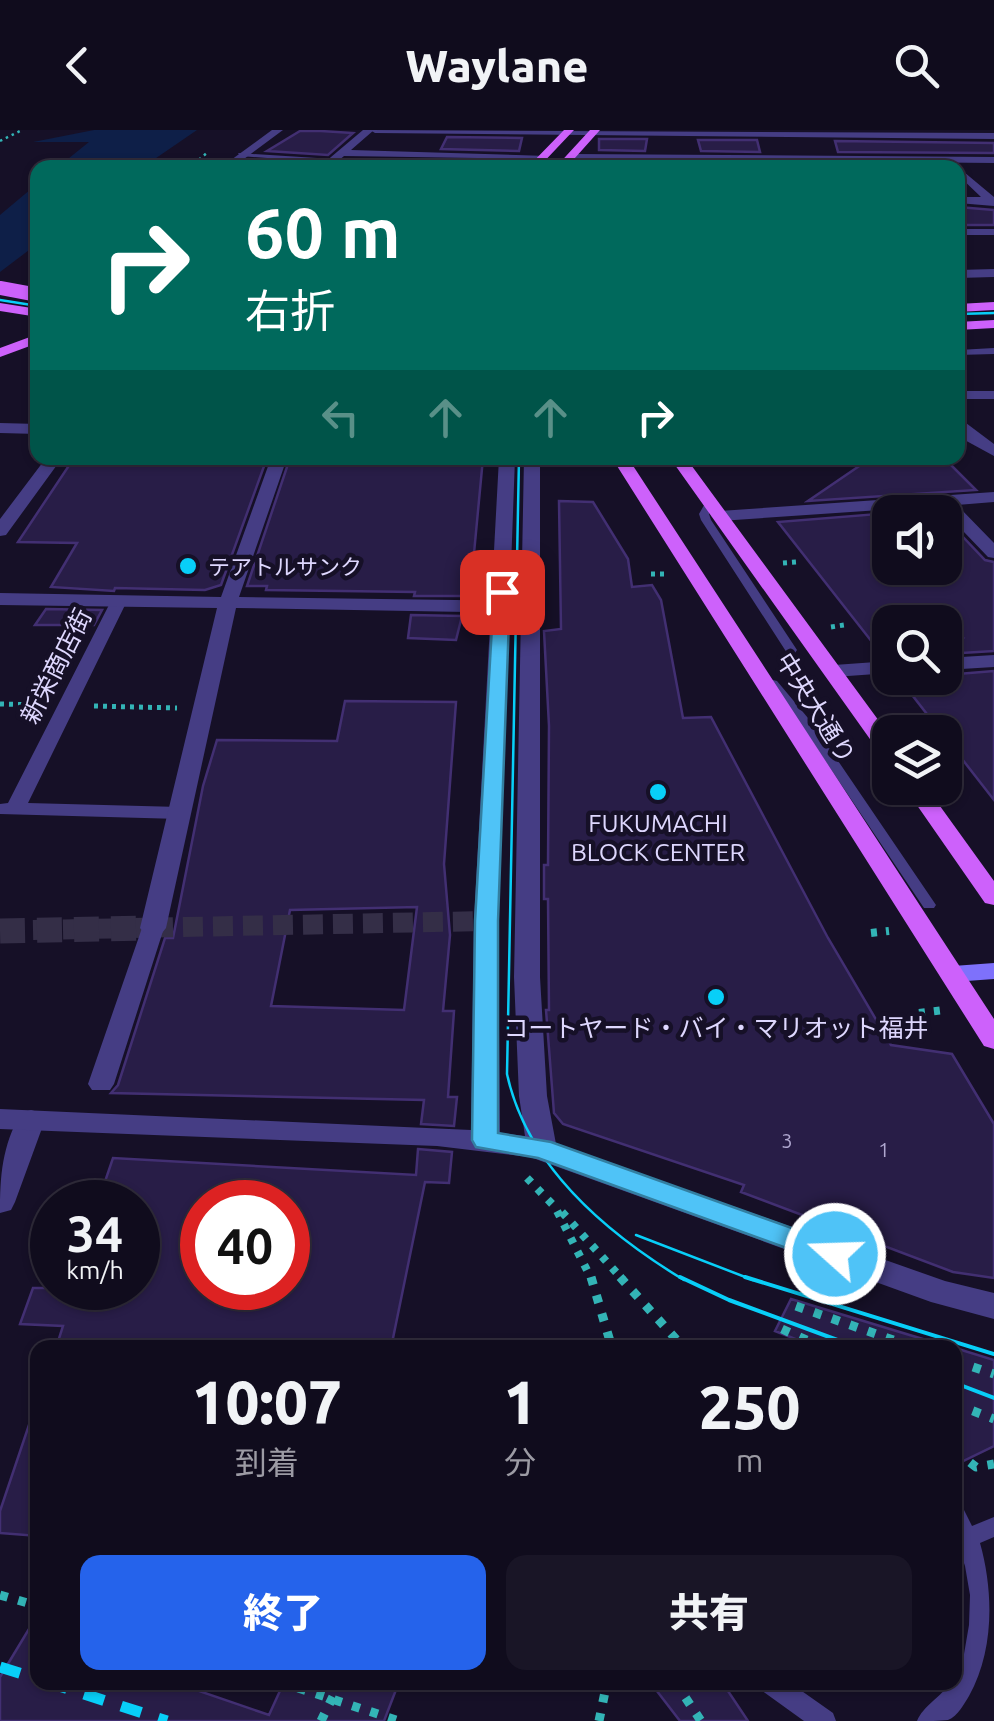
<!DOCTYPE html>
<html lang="ja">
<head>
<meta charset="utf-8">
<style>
	:root { --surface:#100c1d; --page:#191526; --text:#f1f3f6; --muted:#9c9ba4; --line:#302c3b; --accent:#2563eb }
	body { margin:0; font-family:Ubuntu,"Noto Sans JP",sans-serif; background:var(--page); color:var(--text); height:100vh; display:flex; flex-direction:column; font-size:38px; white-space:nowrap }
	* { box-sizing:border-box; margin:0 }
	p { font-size:32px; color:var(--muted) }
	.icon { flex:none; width:55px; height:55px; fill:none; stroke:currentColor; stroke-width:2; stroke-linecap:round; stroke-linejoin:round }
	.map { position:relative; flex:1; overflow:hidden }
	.drawer { position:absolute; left:30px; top:1210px; width:932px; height:350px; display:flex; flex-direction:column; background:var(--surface); border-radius:20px; box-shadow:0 2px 8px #0004,0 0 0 2px var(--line) }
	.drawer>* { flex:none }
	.top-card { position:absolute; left:30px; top:30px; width:935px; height:305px; border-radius:20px; box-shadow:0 2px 8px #0004,0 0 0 2px var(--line); background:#00695c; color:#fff; overflow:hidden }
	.tools { position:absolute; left:872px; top:365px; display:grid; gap:20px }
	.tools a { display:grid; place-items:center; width:90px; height:90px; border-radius:20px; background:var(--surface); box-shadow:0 2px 8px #0004,0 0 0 2px var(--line); font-size:50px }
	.speed { position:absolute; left:30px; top:1050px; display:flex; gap:20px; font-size:50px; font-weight:700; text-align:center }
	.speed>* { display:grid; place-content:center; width:130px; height:130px; border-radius:50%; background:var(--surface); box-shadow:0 2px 8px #0004,0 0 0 2px var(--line); line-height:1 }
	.speed small { font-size:25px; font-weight:400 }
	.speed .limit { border:15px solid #d22; background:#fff; color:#111 }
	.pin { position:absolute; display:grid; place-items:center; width:85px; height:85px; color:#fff; margin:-42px; border-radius:20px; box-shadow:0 5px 15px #0006 }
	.me { position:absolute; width:110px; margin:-55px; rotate:290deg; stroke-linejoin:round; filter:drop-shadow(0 0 8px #0008) }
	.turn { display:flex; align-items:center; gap:35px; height:210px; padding:0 50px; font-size:45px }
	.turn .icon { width:130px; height:130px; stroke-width:2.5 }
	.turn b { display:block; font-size:70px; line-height:85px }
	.lanes { display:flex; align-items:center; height:95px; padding:0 50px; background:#0003; justify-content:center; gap:50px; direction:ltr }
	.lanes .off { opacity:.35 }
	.eta { display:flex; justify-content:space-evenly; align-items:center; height:170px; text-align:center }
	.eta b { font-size:60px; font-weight:800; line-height:70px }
	.primary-button { display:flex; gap:20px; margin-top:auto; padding:20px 50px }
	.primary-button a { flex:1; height:115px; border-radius:20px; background:var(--accent); color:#fff; font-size:40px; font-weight:800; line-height:115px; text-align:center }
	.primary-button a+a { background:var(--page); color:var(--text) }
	header { display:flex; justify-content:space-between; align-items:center; height:130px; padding:0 50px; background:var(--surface); font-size:45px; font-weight:800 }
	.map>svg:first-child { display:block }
</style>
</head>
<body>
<header><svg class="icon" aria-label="back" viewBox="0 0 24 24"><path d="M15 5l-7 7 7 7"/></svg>Waylane<svg class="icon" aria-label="search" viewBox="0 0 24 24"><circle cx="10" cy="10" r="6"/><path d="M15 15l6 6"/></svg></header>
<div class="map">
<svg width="994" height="1591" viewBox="0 0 994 1591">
	<rect width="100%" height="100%" fill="#161027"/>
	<path fill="#0e1f48" d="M94,0h103l-54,37h-85l31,-25h-56z
		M37,54v60l-37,28v-57z"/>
	<path fill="#281d47" stroke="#422f72" stroke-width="2.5" fill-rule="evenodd" d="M300,1h21l32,2 -25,22 -61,-4z
		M447,7l75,1 -3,13 -78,-2z
		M599,9h48l-2,12 -46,-1z
		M698,10h59l3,12 -59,-1z
		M835,11l159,2v10l-156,-1z
		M958,77l36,3v15h-33z
		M74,328h193l-46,127 -16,5 -90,-2 -1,3 -63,-4 26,-44 -59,-1z
		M290,328h193l-12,127 -5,11h-52l1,-4 -149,-2 1,-4h-20z
		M871,328h73l32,32 -168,11z
		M559,371l34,1 35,57 4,28 20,-2 9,15 22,118 28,-1 117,221 63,107 61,9 42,70v154l-41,-6 -212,-80 3,-7 -181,-61 -9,-11 -8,-103h3l-1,-111h-4v-34h4l1,-139 -5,-95 17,-2z
		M890,383v55h55v-50l40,42 9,2v89l-49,3 17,-15 -17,1v-18h-55v24l-14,1 -98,-125z
		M46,479l56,1 -8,15h-59z
		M411,485l51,1 -6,24 -48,-2z
		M994,541v129l-92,-118 7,-4z
		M345,571l111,1 -12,162 6,71 -7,76h11l-6,86h9l-3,29 -33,-2 3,-24 -313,-7 7,-8 47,-147h8l30,-152 14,-46 120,1zM417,777l-13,103 -133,-4 19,-96z
		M418,1019l34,3 -3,31 -24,-1 -34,166h-335l7,-22 -43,-2 13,-36h105v-86h-40l15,-44 303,17zM202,1072h86v86h-86z
		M791,1169l135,41 -1,8h-107l-43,-17z
		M955,1218l39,12v86l-39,19z
		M32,1286l6,1v119l-38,-3v-22z
		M38,1484v68h135l96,33 15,-33h115l-15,39h-384v-44z
		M650,1552h72l26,39h-68z"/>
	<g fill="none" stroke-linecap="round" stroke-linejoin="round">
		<path stroke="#342e47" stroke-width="20" stroke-dasharray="20 10" stroke-linecap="butt" d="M33,800l453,-9"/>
		<path stroke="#342e47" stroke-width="25" stroke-dasharray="25 12" stroke-linecap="butt" d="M0,801l155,-3"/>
		<path stroke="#33b4b6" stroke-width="2.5" stroke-dasharray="2.5 4" stroke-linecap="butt" d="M0,11l22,-11
			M189,38l19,-16"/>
		<path stroke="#33b4b6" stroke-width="5" stroke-dasharray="4 5" stroke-linecap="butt" d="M783,433l14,-1
			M651,444h13
			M831,497l13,-2
			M0,574l42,1
			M94,576l83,2"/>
		<path stroke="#33b4b6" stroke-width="8" stroke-dasharray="6 9" stroke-linecap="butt" d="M871,803l18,-2
			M919,883l25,-3
			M527,1048l28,29 37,73
			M562,1082l61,68"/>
		<path stroke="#33b4b6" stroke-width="9" stroke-dasharray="8 11" stroke-linecap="butt" d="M591,1147l21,71
			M620,1147l64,71
			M796,1176l120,42
			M782,1199l42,19
			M955,1231l39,13
			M955,1274l39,15
			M955,1321l21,16 18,-3
			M0,1465l38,11
			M280,1552l119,39
			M675,1552l26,39
			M321,1591l19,-39
			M599,1591l8,-39"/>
		<path fill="#453d84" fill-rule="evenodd" d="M238,23l95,6 3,2 -3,2 -93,-7z
			M569,26l14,6 -4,6h-7l4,-6 -7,-4z
			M994,218v6l-36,1v-5z
			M711,369l5,3 -7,12 2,6 86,130 -2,3h-8l-86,-133 -2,-6 8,-14z
			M773,550l4,1 36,43 123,181 -2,3h-10l-120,-179 -37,-45z
			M955,1375l8,3 9,18 22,-9v20l-14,6c14,50 14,108 -11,153 -5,8 -11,20 -21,24 -7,1 -22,1 -31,1 6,-15 24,-24 34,-39h4v-6l9,-22 5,-29 1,-30 -5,-29 -10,-30z
			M757,1552h32l44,31 3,8h-32l-43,-31z"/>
		<path fill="#453d84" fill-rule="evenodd" d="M119,466l8,5 -99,202 152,4 10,6 -10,6 -180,-5v-10l8,-1 103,-202z
			M153,791l11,7 -50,156 -4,6h-18l-4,-6 54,-156z"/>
		<path fill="#453d84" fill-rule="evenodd" d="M272,0h11l-51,38h-12z
			M363,0h11l-23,20 196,6 -5,3 -198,-3 -14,12h-12z
			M571,24l423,3v6l-427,-4z
			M958,37l36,30v9l-36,-3v-6h23l-23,-22z
			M958,99h36v6h-36z
			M994,139v8l-36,1v-8z
			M958,261h36v8h-36z
			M958,287l36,27v12l-33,-18z
			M0,293l38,1v10l-38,-1z
			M46,328h16l-56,77 -6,1v-17z
			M271,328h16l-48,139 291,4 9,6 -9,6 -294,-5 -70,320 -4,5h-18l-4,-5 77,-320 -217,-3v-12l221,4z
			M994,362v10l-37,3 37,38v15l-6,-1 -49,-51 -219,15 -9,-5 9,-5z
			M994,525v12l-49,3v-12z
			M890,531v12l-56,4 -10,-6 10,-6z
			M31,980l10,3 4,7 -30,82 -4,8 -11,3c0,-37 2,-67 21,-100z"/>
		<path fill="#453d84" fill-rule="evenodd" d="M370,0l624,3v6l-619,-6z
			M499,328h16l-17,463 2,212 25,3 -6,-40 -5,-119 10,-519h16v519l7,119 9,48 389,137 49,12v26l-63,-17 -401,-145 -93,-11 -437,-17v-20l471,21 3,-209z"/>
		<path fill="#7e71fb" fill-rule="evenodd" d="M994,833v16l-41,3 -13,-8 13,-8z"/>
		<path fill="#cd61fb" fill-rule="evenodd" d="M564,0h10l-36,38h-11z
			M590,0h10l-34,38h-11z
			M994,172v8l-36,2v-8z
			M0,173l38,6v8l-38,-6z
			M994,190v8l-36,2v-8z
			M38,204v9l-38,14v-9z
			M612,328h16l366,561v30l-10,-3z
			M670,328h16l204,278v21l-8,-1z
			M905,658h22l67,93v24l-9,-2z"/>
		<path stroke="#08cff8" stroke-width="2.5" d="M0,170l38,6
			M958,184l36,-1
			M519,328l-12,616c20,93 99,159 177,206
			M636,1105l117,45"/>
		<path stroke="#08cff8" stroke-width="4" d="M680,1147l49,23 130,48
			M745,1147l249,77
			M955,1253l39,15"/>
		<path stroke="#08cff8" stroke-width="11" stroke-dasharray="21 18" stroke-linecap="butt" d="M0,1537l38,12
			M47,1552l120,39"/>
		<path stroke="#cd61fb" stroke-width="14" d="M0,158l38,7"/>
	</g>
	<path fill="#4fc3f7" stroke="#337fa1" stroke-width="2.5" d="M502,457l8,5 -12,329v212l53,9 294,105 4,7 -4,8 -10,3 -10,-3 -287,-104 -62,-11 -4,-7 3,-219 19,-329z"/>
	<g fill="#08cff8" stroke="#161027" stroke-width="4">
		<circle cx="188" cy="436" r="10"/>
		<circle cx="658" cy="662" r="10"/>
		<circle cx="716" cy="867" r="10"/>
	</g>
	<g text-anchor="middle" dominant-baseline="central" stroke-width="9" stroke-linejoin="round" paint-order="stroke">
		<g font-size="20" fill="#b0a8d0">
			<text x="787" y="1010">3</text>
			<text x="884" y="1019">1</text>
		</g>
		<g font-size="22" fill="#ded7fe" stroke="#161027" text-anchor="start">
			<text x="208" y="436">テアトルサンク</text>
		</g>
		<g font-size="25" fill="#ded7fe" stroke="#161027">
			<text transform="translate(56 536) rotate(-63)">新栄商店街</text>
			<text transform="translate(816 578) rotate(58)">中央大通り</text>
		</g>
		<g font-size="25" fill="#ded7fe" stroke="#161027">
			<text x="658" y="693">FUKUMACHI<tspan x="658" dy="29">BLOCK CENTER</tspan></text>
			<text x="716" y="898">コートヤード・バイ・マリオット福井</text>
		</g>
	</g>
</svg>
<div class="tools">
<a><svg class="icon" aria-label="sound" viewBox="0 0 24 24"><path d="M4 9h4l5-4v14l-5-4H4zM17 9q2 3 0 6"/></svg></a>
<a><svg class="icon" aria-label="search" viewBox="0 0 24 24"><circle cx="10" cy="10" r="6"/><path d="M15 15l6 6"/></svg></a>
<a><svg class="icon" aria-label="layers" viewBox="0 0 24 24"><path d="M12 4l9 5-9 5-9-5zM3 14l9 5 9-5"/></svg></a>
</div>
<div class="speed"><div>34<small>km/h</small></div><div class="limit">40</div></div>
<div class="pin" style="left:502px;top:462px;background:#d93025"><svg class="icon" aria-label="arrive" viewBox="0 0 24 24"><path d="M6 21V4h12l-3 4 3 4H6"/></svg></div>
<svg class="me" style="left:835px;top:1124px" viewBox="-20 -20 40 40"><circle r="17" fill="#4fc3f7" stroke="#fff" stroke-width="3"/><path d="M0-11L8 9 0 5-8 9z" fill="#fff"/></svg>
<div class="top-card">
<div class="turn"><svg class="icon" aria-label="right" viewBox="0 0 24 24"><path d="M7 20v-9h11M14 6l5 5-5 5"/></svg><div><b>60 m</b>右折</div></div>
<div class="lanes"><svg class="icon off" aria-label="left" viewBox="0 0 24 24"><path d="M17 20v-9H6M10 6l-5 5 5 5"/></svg><svg class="icon off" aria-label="ahead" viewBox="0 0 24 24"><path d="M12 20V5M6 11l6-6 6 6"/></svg><svg class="icon off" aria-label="ahead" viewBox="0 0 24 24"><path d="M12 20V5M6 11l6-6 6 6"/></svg><svg class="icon" aria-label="right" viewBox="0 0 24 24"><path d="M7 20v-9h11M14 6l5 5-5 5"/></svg></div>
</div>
<section class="drawer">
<div class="eta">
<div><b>10:07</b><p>到着</p></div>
<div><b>1</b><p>分</p></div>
<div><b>250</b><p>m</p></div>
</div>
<div class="primary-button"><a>終了</a><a>共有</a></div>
</section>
</div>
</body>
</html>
